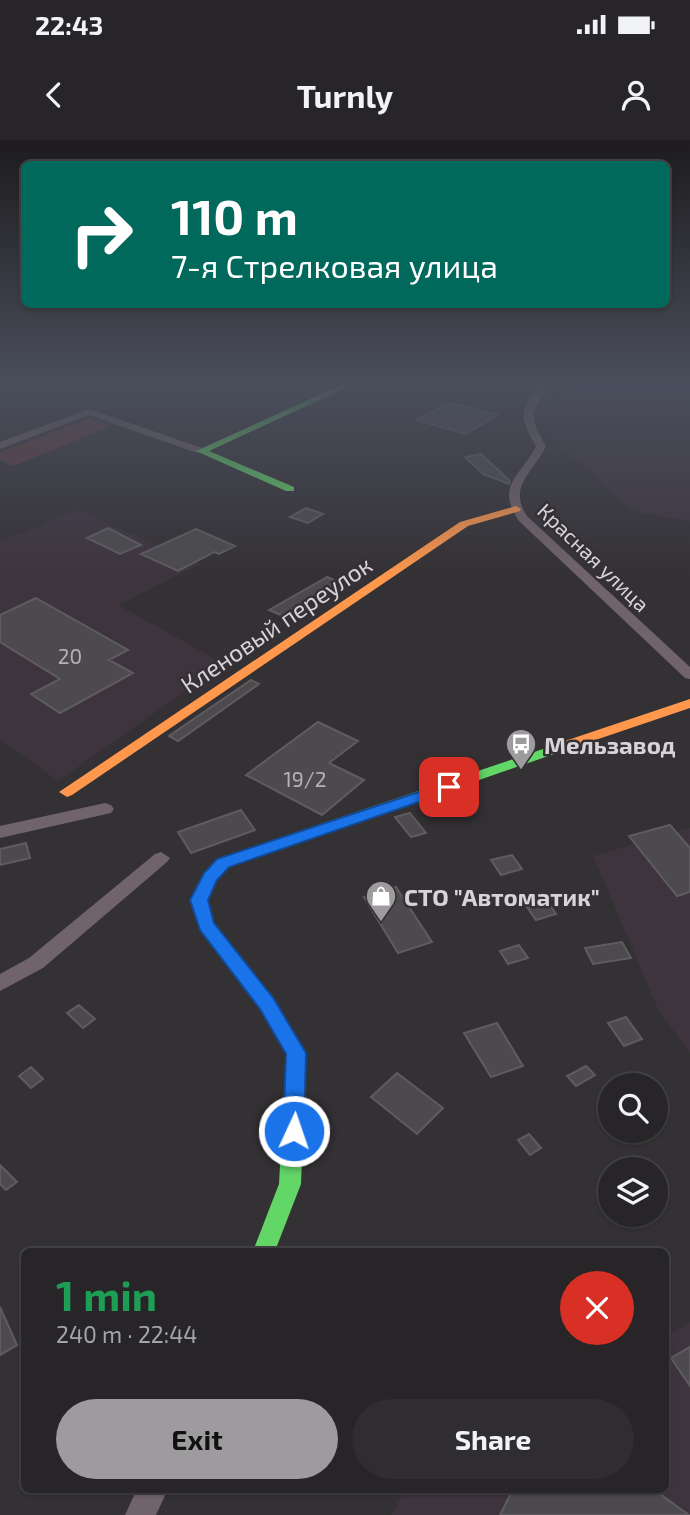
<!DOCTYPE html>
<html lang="en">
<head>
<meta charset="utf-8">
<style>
	:root { --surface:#272527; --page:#2f2d2f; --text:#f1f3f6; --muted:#a4a5a7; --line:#434244; --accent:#9e9b9f }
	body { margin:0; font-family:"Exo 2",sans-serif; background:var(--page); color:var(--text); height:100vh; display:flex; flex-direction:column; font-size:26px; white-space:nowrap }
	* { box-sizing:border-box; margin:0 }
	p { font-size:23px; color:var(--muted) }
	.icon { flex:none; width:38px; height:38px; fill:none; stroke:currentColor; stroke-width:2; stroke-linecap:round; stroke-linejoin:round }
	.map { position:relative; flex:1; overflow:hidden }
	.details { position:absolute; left:21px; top:1108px; width:648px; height:245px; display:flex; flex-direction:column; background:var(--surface); border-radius:10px; box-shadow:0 2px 5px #0004,0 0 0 2px var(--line) }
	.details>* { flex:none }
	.top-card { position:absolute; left:21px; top:21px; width:649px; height:147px; border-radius:10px; box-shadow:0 2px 5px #0004,0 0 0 2px var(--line); background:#00695c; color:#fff; overflow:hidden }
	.fabs { position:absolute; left:598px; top:933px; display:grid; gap:14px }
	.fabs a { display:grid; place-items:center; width:70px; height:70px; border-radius:50%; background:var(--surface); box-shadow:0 2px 5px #0004,0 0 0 2px var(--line); font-size:35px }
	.pin { position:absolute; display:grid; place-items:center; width:60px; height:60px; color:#fff; margin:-30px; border-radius:14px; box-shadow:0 4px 10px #0006 }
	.me { position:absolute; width:77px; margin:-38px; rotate:3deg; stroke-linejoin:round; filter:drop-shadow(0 0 5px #0008) }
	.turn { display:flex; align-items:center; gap:24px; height:147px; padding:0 35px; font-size:32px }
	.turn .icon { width:91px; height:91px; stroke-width:2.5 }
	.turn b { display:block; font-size:49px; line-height:60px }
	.round { display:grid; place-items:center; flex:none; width:74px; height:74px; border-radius:37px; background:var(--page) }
	.head { display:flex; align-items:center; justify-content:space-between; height:119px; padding:0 35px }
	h1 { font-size:42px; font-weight:700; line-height:52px; color:#1e9e55 }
	.cta { display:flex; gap:14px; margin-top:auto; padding:14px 35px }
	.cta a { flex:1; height:80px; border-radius:42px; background:var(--accent); color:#111; font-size:28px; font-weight:700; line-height:80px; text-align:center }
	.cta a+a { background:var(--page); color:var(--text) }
	.status { display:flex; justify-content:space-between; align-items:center; height:49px; padding:0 35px; background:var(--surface); direction:ltr }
	.status svg { height:19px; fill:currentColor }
	header { display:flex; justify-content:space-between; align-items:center; height:91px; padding:0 35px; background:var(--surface); font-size:32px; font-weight:700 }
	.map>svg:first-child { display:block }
</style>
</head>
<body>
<div class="status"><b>22:43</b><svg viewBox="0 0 49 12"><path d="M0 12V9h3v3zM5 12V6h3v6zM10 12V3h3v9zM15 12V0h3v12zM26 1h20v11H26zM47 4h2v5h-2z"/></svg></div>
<header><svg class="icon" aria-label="back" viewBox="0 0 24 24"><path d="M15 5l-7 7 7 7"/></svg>Turnly<svg class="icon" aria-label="person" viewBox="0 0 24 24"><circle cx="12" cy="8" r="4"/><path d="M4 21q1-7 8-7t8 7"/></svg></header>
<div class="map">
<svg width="690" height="1375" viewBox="0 0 690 1375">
	<rect width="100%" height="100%" fill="#343134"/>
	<path fill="#3d343e" d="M602,245h88v136l-55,-9 -89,-78 -10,-17 2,-12z
		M77,370l123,54 -82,41 106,59 -166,117 -58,-42v-197z
		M690,688v225l-32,-44 -65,-153z
		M690,1182v193h-299l15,-26h259v-152z"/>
	<path fill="#5f3a3b" d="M90,278l22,8 -99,40 -13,-6v-8z"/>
	<path fill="#4c4a4d" stroke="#5e5c5f" stroke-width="2" d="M452,263l45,12 -31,19 -50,-14z
		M481,314l29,27 -1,3 -26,-10 -18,-17z
		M306,368l17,6 -15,9 -18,-6z
		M108,388l33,17 -21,9 -33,-16z
		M196,389l39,17 -16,8 -5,-2 -36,19 -37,-17z
		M327,437l14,6 -58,33 -14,-6z
		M36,458l92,52 -19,10 24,13 -73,40 -29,-19 29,-15 -60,-37v-27z
		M251,540l8,4 -81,57 -9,-5z
		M318,582l40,19 -29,22 35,17 -42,35 -76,-40z
		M241,670l14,20 -64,23 -13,-21z
		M410,673l16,20 -15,4 -16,-20z
		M670,685l20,23v44l-13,4 -48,-60z
		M26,703l4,15 -30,7v-16z
		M512,715l10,14 -21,6 -10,-15z
		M396,747l36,55 -34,11 -34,-56z
		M547,761l9,13 -20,6 -9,-13z
		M622,802l9,16 -38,6 -8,-16z
		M519,805l9,13 -20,6 -8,-13z
		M79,865l16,14 -12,9 -16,-15z
		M626,877l16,22 -18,7 -16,-23z
		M497,883l26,43 -32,11 -27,-44z
		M586,926l9,9 -19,11 -9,-10z
		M31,927l12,12 -12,9 -12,-12z
		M397,933l46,35 -26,26 -46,-37z
		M529,994l12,14 -11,7 -12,-15z
		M0,1025l17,17 -11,8 -6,-6z
		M0,1167l17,38 -17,10z
		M690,1207v39l-19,-28z
		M513,1349h140l36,26h-189z"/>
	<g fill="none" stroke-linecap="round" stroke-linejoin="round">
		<path fill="#71636a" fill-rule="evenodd" d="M542,245h10c-22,27 -24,30 -6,61 -12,26 -39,40 -19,70l163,151v12l-5,-1 -166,-157c-24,-36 1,-44 17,-75 -17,-29 -18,-37 6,-61z
			M89,269l116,40 1,2 -9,2 -108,-38 -89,34v-7z
			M105,663l6,2 3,4 -3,4 -111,25v-12z
			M161,712l9,6 -3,4 -124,106 -43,23v-17l29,-16 126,-104z
			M137,1349h31l-12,26h-31z"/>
		<path fill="#63d668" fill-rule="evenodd" d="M341,245h11l-143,66 85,36v4h-8l-90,-40z
			M552,606l7,4 -2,3 -328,114 -12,13 -10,20 7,23 60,76 32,54 -5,131 -26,67h-22l26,-67 7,-130 -26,-45 -60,-79 -9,-30 13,-27 13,-14z"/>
		<path fill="#ff974d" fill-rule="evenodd" d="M516,366l5,3 -1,2 -52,15 -396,269 -5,2 -8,-5 401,-270z
			M690,559v9l-133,45h-10l-2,-3 2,-3z"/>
	</g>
	<linearGradient id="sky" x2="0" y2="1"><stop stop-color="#1d1b1d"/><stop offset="0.56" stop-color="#4a4e5c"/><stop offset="1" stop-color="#4a4e5c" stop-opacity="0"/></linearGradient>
	<rect width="690" height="437" fill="url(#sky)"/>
	<path fill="#1a73e8" stroke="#114b97" stroke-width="2" d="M449,642l5,1v7l-225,77 -12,13 -9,20 6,23 60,76 32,54 -2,78 -3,6 -7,3 -8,-3 -3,-6 3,-77 -26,-45 -60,-79 -10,-30 14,-27 13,-14z"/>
	<defs>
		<g id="bus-pin" transform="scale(1.575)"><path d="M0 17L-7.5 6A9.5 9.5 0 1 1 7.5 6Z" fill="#9e9b9f" stroke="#353035"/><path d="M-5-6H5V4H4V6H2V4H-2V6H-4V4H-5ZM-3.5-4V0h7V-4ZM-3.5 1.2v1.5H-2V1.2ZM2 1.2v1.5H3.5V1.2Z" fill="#fff"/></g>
		<g id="shop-pin" transform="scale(1.575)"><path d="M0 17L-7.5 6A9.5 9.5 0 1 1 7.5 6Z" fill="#9e9b9f" stroke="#353035"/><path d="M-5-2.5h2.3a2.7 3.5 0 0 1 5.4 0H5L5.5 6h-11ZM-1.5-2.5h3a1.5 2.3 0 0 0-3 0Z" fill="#fff"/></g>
	</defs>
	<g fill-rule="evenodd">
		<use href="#bus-pin" x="521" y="604"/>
		<use href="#shop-pin" x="381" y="756"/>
	</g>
	<g text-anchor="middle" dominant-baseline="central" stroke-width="5" stroke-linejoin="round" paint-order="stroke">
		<g font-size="21" fill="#d7d4d8" stroke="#353035">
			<text transform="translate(594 417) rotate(44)">Красная улица</text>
		</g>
		<g font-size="21" fill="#b4b2b5">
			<text x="70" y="515">20</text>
			<text x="305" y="638">19/2</text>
		</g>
		<g font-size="24" fill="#d7d4d8" stroke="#353035">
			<text transform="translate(276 484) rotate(-34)">Кленовый переулок</text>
		</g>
		<g font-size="24" font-weight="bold" fill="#d7d4d8" stroke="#353035" text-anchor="start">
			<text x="544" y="604">Мельзавод</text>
			<text x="404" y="756">СТО "Автоматик"</text>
		</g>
	</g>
</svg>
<div class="fabs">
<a><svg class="icon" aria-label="search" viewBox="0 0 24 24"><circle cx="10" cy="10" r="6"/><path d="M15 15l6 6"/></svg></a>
<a><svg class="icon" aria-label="layers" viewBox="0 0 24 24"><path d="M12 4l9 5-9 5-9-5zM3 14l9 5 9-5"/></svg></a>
</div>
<div class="pin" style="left:449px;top:647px;background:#d93025"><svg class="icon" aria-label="arrive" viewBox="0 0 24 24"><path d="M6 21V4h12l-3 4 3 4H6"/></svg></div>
<svg class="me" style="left:294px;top:991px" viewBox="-20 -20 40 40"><circle r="17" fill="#1a73e8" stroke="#fff" stroke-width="3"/><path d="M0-11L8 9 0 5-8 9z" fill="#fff"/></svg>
<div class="top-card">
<div class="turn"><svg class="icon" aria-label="right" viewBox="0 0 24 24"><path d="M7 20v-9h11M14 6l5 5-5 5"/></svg><div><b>110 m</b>7-я Стрелковая улица</div></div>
</div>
<section class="details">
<div class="head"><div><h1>1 min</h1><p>240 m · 22:44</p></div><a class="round" style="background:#d93025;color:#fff"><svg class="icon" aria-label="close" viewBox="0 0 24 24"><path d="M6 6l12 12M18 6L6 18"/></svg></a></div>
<div class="cta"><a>Exit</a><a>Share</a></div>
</section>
</div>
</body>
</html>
